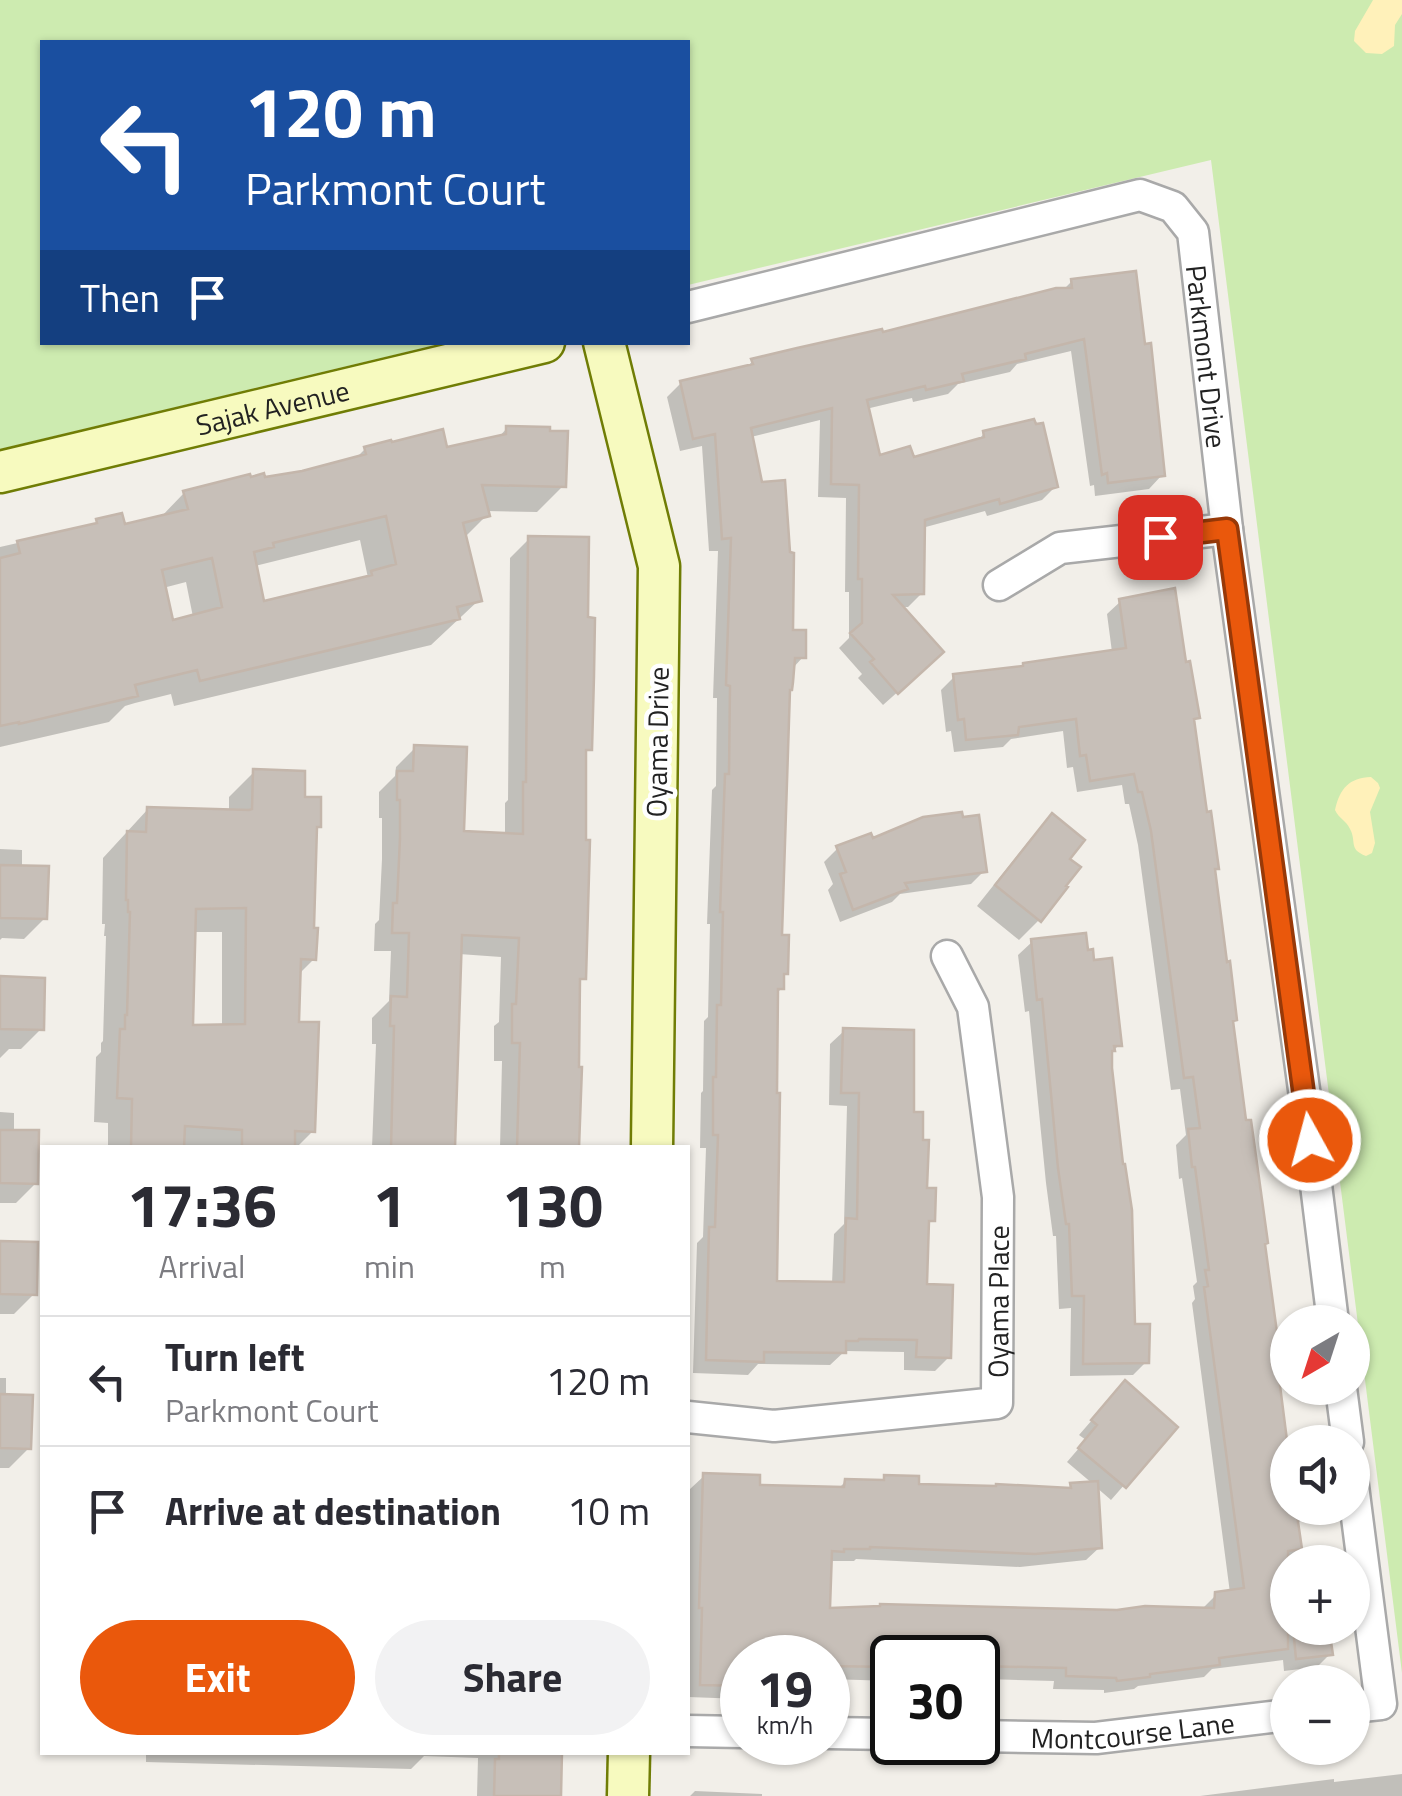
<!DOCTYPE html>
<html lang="en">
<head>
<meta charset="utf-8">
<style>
	:root { --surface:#fff; --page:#f2f2f3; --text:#2b2b33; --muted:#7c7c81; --line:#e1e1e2; --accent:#ea580c }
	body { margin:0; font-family:"Titillium Web",sans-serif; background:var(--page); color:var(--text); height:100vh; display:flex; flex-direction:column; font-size:38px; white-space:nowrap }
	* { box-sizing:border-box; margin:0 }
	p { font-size:32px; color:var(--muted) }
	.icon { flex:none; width:55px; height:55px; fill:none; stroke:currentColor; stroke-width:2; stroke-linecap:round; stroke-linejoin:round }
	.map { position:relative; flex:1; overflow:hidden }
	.drawer { position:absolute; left:40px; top:1145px; width:650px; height:610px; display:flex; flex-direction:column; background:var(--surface); border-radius:0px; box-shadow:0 2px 8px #0004 }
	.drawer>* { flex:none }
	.hud { position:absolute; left:40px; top:40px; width:650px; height:305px; border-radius:0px; box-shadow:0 2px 8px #0004; background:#1a4fa0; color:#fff; overflow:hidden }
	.needle { width:65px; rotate:219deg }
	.controls { position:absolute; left:1270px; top:1305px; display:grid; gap:20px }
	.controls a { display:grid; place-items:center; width:100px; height:100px; border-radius:50%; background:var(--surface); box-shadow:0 2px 8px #0004; font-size:50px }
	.speed { position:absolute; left:720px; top:1635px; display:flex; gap:20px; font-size:50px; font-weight:700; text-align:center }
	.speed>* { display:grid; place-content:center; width:130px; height:130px; border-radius:50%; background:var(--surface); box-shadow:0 2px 8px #0004; line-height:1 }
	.speed small { font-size:25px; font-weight:400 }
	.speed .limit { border:5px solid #111; border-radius:15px; background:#fff; color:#111 }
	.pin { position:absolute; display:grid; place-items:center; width:85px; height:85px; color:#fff; margin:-42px; border-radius:20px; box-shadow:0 5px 15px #0006 }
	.me { position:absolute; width:110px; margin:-55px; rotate:353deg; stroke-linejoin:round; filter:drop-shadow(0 0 8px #0008) }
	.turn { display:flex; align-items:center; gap:35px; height:210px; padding:0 40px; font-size:45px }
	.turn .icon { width:130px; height:130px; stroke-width:2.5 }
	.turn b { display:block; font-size:70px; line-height:85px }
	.then { display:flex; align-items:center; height:95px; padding:0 40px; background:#0003; gap:20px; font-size:38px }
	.eta { display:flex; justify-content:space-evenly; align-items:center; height:170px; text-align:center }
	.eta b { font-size:60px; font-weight:700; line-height:70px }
	.action { display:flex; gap:20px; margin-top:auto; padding:20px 40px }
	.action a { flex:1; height:115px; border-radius:60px; background:var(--accent); color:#fff; font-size:40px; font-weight:700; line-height:115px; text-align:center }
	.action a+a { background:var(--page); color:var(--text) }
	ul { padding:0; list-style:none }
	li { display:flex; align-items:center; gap:30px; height:130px; padding:0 40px; border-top:2px solid var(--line) }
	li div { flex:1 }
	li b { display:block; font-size:38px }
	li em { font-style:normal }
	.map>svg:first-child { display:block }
</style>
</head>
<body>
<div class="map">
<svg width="1402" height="1796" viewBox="0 0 1402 1796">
	<rect width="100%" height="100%" fill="#f2efe9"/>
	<path fill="#cdebb0" d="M0,0h1402v1673l-191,-1513 -523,125v-243h-646v300l402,1 -444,106z"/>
	<path fill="#fff1ba" d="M1373,0h29v14l-7,11 -1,21 -12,8 -16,-1 -12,-12 1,-10z
		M1371,777l7,6 2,5 -10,24 5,31 -3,10 -6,3c-18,-7 -9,-14 -16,-27 -4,-9 -11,-10 -15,-19 5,-22 14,-32 36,-33z"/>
	<path fill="#0003" fill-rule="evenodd" d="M1072,281l90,194 -13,14 -54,7 -1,-11 -4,1 -19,-135 -54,13 -7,8 -52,12 -10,10 -35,8 -1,-4 -46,11 12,49 34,3 63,-19 9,-8 72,52 -14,14 -55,16 -2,-5 -63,17v65l-14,14h-8l28,58 -45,40 -25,-27 4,-4 -23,-26 10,-10v-46h-4l1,-94 -28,-1 2,-77 -69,17 39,195 13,25 -11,12 -2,20 -11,249 7,35 -4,4v11l-6,6 -2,289 58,1 2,-50 10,-10 3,-118 -18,-1 1,-61 14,-13 67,83 14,76 7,30 -5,6 -3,61 25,70 -14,14 -31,-1v-18l-59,-1 -15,14 -72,-1 -10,11 -55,-2 4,-130 6,-6 3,-89h-6l1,-55 2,-2 1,-70 4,-4 2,-93h-3l5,-134 4,-4 1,-88h-4l5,-147h-9l-7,-105 -22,5 -13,-54 14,-14 64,-15 8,-7 128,-26 182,-45z
		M507,428l56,58 -26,26 -51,-1 1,4 -23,23 15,62 -48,45 -257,61 -3,-12 -36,9 -10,3 -16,16 -109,25v-200l92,-21 5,-5 26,6 36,-8 25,-26 79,-13 92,-21 10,-10 81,1 52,-12zM360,540l8,38 -106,26 -7,-38zM186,582l7,35 -22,6 -8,-35z
		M529,539l60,210 -6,7v222l-5,5 -1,165h-77l2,-87h-8v-35l5,-4 2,-65 -42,-3 -6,185 3,1 -1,8h-83l4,-104h-4v-26l17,-17 2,-50h-17l1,-27 4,-4 3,-61v-41h-3v-26l16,-16 1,-9 19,-19 47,86 43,2v-33l3,-3 2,-242z
		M1121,601l63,64 13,52 -5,5 43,297 -4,4 47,338 -4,4 10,77 9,-1v1h-5v66h15l1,9 -8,8 5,37h-13v66h39l3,26 -13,13 -33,4 -1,-11 -71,9 -8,8 -66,9 -4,3 -30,4v-3l-51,-1 1,-8 -70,-2 -6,6v-27h-86v23l-64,-2v-21h-86v41l-54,-2 2,-208 14,-13 53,12 81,1 8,-8 34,1 5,-5 31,9 151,4 5,-5 21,-1 -26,-22 19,-22 -7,-5 33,-38 63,30 -64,73 -15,-13 4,60 -14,13 -66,7 -164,-8 -2,2h-23l-3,50 289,1 86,-4 13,-13 14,-2 -38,-290 3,-4 -2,-13 4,-4 -15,-104 -3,1 -3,-34 10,-10 -6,-46 -9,1 -33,-245 -9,-41h-4l-3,-19 -45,7 -4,-25 -6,1 -4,-37 -52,8 -8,8 -49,5 -3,-21 -5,1 -5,-42 13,-13 67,-8 91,-17 -5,-38z
		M254,772l48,27 16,27 -3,3 -3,101 2,29 -16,16 -2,50 17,106 -17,17h-188v-25l-14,-1 2,-65 5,-5v-9l2,-2 3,-105h-2l1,-12h-3l1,-66 45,-49 81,3v-15zM193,932h29v95h-32z
		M1052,817l15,42 -28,61 -20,20 -42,-34 55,-69z
		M871,841l113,30 -13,13 -71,10 -8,8 -52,20 -12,-32 5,-6 -9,-22 14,-14z
		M0,849l22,1v18l23,50 -21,21 -22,-1 -2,2z
		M1032,942l54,10 33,93 -10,10 24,272 13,35 -13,13 -63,1 1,-68 -12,1 -3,-73h-3l-7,-53 -17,-172 -4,1 -7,-57z
		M0,976l41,53 -20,20h-12l-9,9z
		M0,1112l14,1v19l22,51 -20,20h-16z
		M0,1244l34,50 -20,20h-14z
		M0,1378h6v19l23,51 -20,20h-9z
		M146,1752h414l-2,44h-81l1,-38 -54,-2 -13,13 -265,-7z
		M1402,1774v22h-202l134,-17v3z
		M695,1791l67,3v2h-72z"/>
	<path fill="#c7bfb8" stroke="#c4b6ab" stroke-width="2.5" fill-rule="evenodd" d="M1136,271l9,73 6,-1 14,133 -57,7 -1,-10 -5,2 -18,-136 -59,15 1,5 -64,15 2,7 -38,9 -1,-4 -58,14 13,55 30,-9 4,11 70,-20 -1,-6 51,-12 2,5 7,-1 15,64 -58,17 -1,-5 -74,21 -1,74 -31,1 51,57 -46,42 -28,-32 4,-3 -24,-26 12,-10v-44h-4l1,-94 -28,-1 1,-76 -81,20 11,54 23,-2 5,72 4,1 -1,77h13v28h-11l-2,24 -1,8h-2l-8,245h7l-1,39h-4v15h-6l-1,104h3l-3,188 67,1 2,-64 11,1 2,-126h-18l2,-65 71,2v82h9v28h6l-2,48h9l-1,33h-6l-2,63 26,1 -2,73 -35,-1 1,-17 -58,-1 -1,2h-12v12l-82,-1v10l-58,-2 3,-133h6l3,-92h-5v-58h3l1,-72h4l2,-93h-3l5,-138h4l1,-88 -4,-1 5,-147 -9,1 -7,-105 -22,5 -13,-58 73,-17 -2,-5 46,-11 85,-19 1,3 173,-44h16l-1,-9z
		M506,426l44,1v4h18l-2,56 -84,-2 8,31 -27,7 19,78 -25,6 3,12 -260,62 -3,-11 -62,15 3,11 -119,28v-2l-19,4v-168l20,-5 -3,-12 80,-18 -1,-4 26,-6 3,11 63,-15 -5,-18 67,-17 1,3 13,-4 1,4 37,-6 64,-17 -2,-7 27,-7 1,2 51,-13 4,18 59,-13zM386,516l10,48 -25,7 1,4 -108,26 -10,-49 20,-5 -1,-4zM212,558l10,49 -49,13 -11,-50z
		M528,536l61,1 -1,80 7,1 -1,58 -2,74h-6v90h4l-4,139h-6l-1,88h3l-3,81h-62l3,-105h-8v-39h4l3,-66 -57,-3 -7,213h-64l3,-122h-4l1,-30 16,1 2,-64h-17l1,-30h4l3,-65v-38h-3v-29h16l1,-26 53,2 -3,84 59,3v-52h3z
		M1175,588l11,74 4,-1 10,57 -6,1 13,93 4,-1 8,58h-4l12,93 3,-1 7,59 -4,1 13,99h5l17,123 -3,1 16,118h-4l11,86v60h8l6,41 -14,2v98l-69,9 1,7 -70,9v3l-33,4 -1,-3 -50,-2v-8l-88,-2v-8h-86v9l-64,-1v-8h-86v28l-42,-1 2,-77h-3l4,-135 57,2v10l84,2 1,-8 39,1v-5l35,1v8l77,2v-2l75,4 -1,-5 28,-2 4,67 -67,6 -165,-7v2h-26v3l-12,-1 -2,57 50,-2v-2l237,6 28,-4 69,2 1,-16 29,-4 -40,-301 4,-1 -3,-16h4l-14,-103h-3l-4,-38 12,-1 -7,-51 -9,1 -33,-247 -9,-39h-4l-4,-18 -44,7 -4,-26 -6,1 -4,-37 -57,8 -1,8 -52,5 -2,-21 -6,1 -5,-46 70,-8v-3l103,-15 -7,-49z
		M253,769l52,2v26h16v30h-4l-3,101h4l-2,32 -15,-1 -2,63h20l-4,110 -20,-1v17h-53v-18l-57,-4 -1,22h-53l1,-49 -15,-1 3,-69h5v-14h2l3,-103h-2v-12h-2l1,-69 19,1 1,-25 102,3 3,-1zM246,908l-1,116 -52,1 3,-116z
		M962,812l1,5 16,-2 8,57 -82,11 3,6 -55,21 -13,-36 6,-2 -10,-26 35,-13 2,5 50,-21z
		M1052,813l33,27 -15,19 11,8 -15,19 2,1 -27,35 -46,-37z
		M0,865l49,1 -2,53 -47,-1z
		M1086,933l2,17 5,-1 1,11 18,-2 10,88h-8l1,5h-3v17l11,96h2l7,46 3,114h15l-1,39 -66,1 1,-68h-12l-3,-72h-3l-8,-56 -16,-169 -5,1 -6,-61z
		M0,976l45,2 -1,52 -44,-1z
		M0,1130h39l-1,54 -38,-1z
		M0,1241l38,1 -1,53 -37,-1z
		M1125,1380l53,47 -52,61 -48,-40 19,-23 -6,-5z
		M0,1394l33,1 -2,54 -31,-1z
		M1293,1628h36l4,27 -37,4z
		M499,1752h63l-1,44h-67l1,-37h4z"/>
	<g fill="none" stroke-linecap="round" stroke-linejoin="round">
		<g stroke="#a9a9a9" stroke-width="35">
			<g id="street">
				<path id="s1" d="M688,307l452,-112 33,12 20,25 34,297 79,575 27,218"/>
				<path d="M999,585l61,-37 167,-19"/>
				<path d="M1341,1388l7,54"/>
				<path id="s2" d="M688,1417l86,9 223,-23 1,-206 -25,-190 -26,-51"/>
				<path d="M1352,1478l29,226 -29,3"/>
				<path d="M688,1731l54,1"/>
				<path d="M828,1733l64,1"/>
				<path id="s3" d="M978,1736l118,2 192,-23"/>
			</g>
		</g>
		<g stroke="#707d05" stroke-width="45">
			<g id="secondary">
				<path d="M604,342l55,224 -7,582"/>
				<path id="s4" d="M0,472l544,-130"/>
				<path d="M628,1796l1,-44"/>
			</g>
		</g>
		<use href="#street" stroke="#fff" stroke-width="30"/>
		<use href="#secondary" stroke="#f7fabf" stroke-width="40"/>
	</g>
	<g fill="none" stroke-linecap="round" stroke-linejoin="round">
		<g stroke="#983908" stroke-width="25">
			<path id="route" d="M1160,537l67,-8 83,611"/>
		</g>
		<use href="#route" stroke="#ea580c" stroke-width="18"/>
	</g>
	<g text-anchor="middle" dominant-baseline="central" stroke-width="9" stroke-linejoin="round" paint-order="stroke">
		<g font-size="28" fill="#222" stroke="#fff">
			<text stroke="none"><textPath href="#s1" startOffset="658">Parkmont Drive</textPath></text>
			<text stroke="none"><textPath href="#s4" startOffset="280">Sajak Avenue</textPath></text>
			<text transform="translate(657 742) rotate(-89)">Oyama Drive</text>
			<text stroke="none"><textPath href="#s2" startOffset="412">Oyama Place</textPath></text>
			<text stroke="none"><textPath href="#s3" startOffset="155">Montcourse Lane</textPath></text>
		</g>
	</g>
</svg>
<div class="controls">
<a><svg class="needle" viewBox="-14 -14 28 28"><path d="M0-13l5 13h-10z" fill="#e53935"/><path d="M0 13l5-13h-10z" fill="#7c7c81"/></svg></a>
<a><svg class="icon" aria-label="sound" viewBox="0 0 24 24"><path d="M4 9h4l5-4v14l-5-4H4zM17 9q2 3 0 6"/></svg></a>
<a>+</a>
<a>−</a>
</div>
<div class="speed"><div>19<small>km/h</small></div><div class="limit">30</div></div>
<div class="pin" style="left:1160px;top:537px;background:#d93025"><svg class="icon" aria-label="arrive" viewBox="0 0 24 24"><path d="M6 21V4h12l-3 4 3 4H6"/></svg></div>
<svg class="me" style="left:1310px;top:1140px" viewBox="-20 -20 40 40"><circle r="17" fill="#ea580c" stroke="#fff" stroke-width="3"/><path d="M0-11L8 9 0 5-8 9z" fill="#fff"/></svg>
<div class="hud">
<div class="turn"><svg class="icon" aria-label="left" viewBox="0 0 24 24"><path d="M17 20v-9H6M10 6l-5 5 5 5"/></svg><div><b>120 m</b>Parkmont Court</div></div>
<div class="then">Then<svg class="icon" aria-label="arrive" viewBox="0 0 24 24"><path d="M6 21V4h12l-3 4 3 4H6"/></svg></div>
</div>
<section class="drawer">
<div class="eta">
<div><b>17:36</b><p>Arrival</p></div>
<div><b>1</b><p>min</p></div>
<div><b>130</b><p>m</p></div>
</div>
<ul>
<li><svg class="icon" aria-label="left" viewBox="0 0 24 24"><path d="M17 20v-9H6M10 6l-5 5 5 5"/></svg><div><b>Turn left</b><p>Parkmont Court</p></div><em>120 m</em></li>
<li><svg class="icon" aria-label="arrive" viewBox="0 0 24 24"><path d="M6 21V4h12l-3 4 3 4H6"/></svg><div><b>Arrive at destination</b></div><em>10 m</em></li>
</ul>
<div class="action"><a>Exit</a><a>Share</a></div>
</section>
</div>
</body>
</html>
